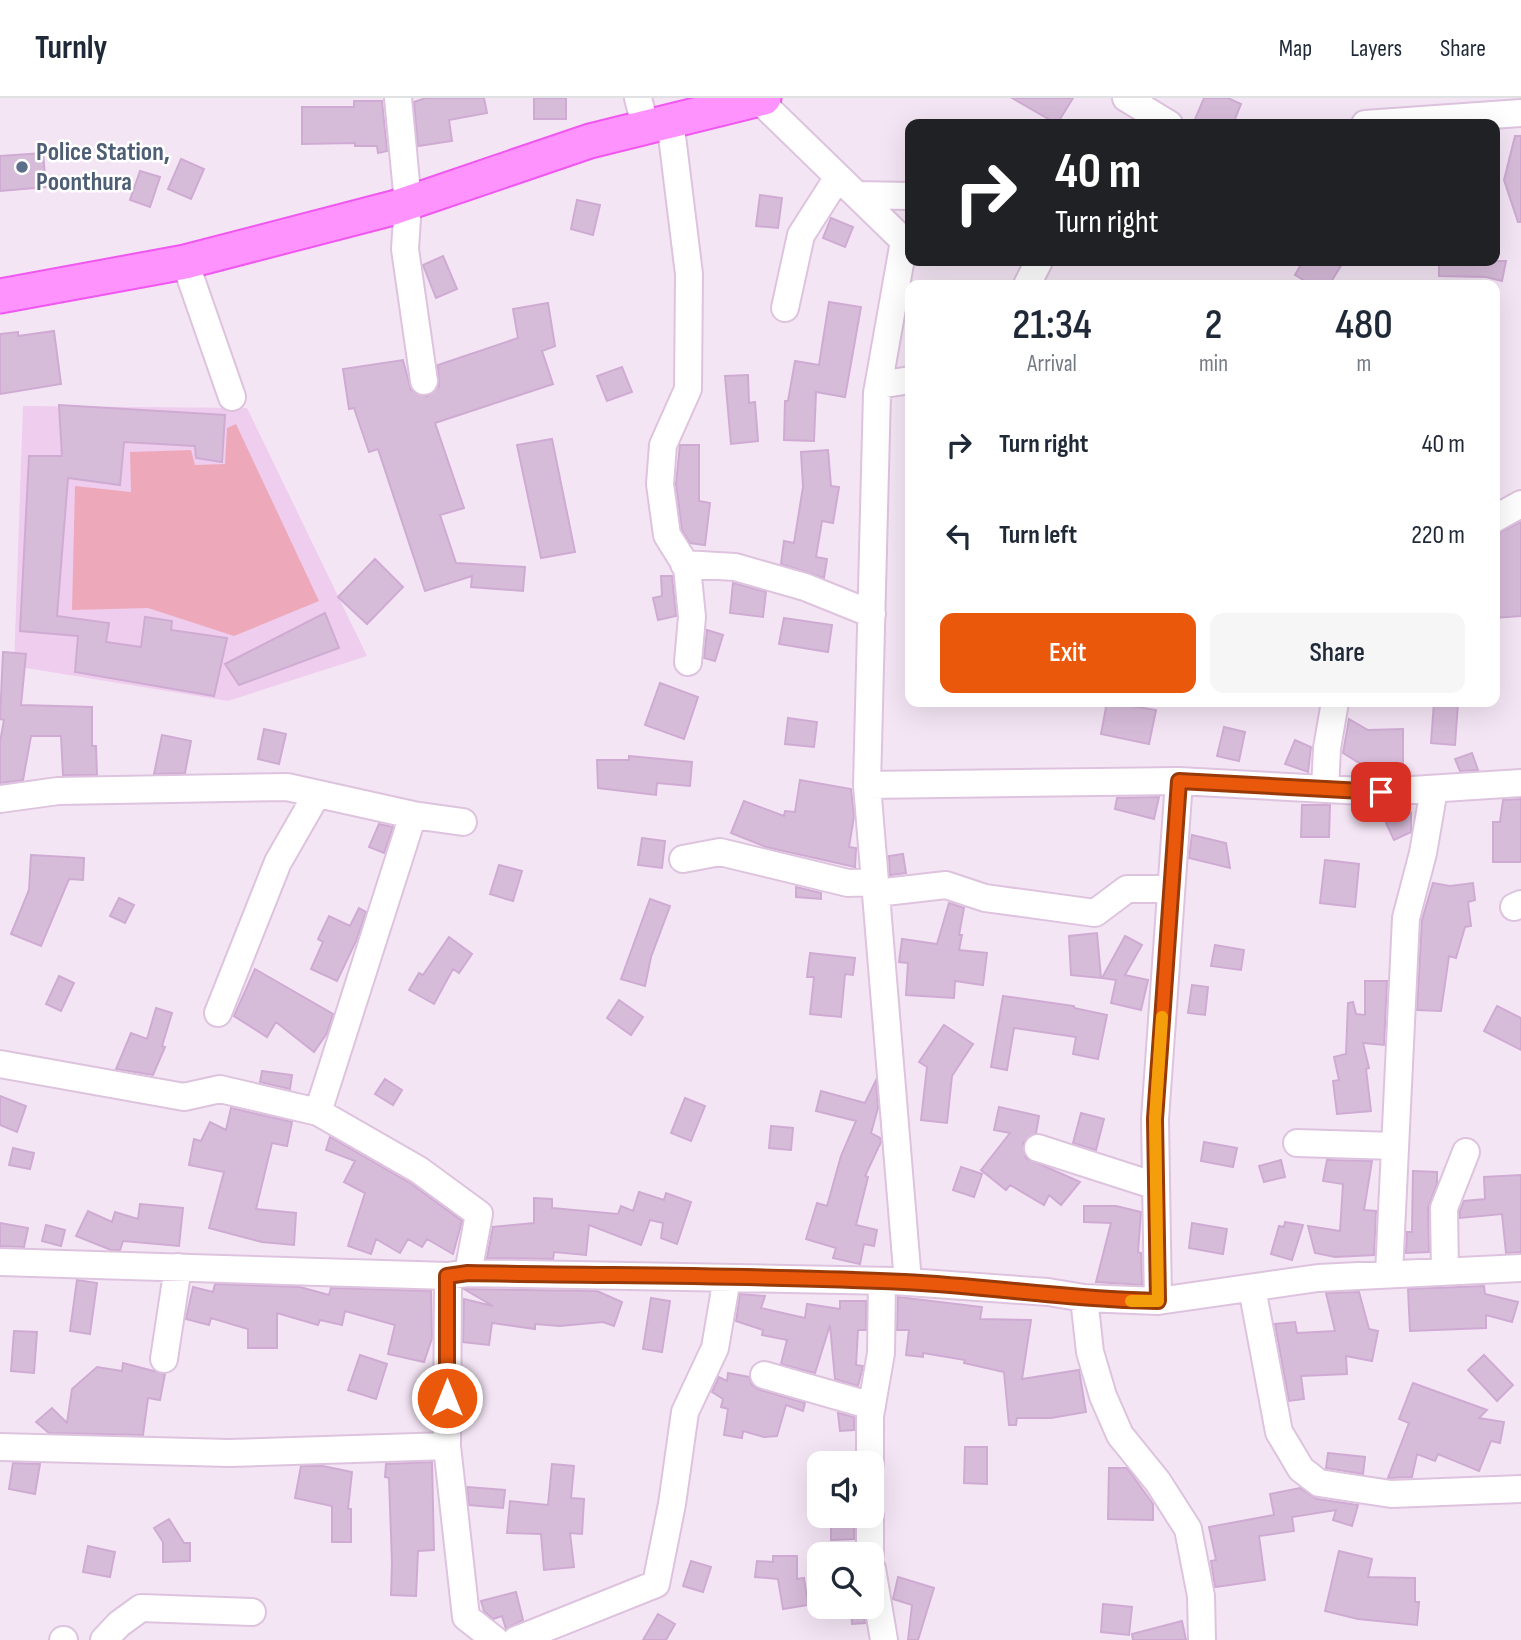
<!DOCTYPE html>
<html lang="en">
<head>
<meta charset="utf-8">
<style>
	:root { --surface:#fff; --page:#f6f6f7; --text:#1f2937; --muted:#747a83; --line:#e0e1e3; --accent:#ea580c }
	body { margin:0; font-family:"Sofia Sans Condensed",sans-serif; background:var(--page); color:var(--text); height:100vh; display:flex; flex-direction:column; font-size:26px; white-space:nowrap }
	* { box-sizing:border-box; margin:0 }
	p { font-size:23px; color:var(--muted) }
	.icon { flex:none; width:38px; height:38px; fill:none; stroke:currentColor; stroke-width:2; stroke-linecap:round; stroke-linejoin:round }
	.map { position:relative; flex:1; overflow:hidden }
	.drawer { position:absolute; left:905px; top:182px; width:595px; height:427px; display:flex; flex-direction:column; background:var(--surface); border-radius:14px; box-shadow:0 7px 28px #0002 }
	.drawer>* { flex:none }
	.banner { position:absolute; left:905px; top:21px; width:595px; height:147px; border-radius:14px; box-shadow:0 7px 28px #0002; background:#202124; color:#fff; overflow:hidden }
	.controls { position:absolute; left:807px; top:1353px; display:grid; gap:14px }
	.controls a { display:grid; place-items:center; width:77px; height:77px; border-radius:14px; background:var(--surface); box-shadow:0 7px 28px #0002; font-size:35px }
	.pin { position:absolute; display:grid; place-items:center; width:60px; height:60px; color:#fff; margin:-30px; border-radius:14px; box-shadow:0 4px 10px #0006 }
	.me { position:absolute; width:77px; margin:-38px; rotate:0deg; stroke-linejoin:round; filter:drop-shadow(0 0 5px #0008) }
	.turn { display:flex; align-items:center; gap:24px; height:147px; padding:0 35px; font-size:32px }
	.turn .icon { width:91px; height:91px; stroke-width:2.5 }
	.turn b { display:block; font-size:49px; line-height:60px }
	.eta { display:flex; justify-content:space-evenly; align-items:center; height:119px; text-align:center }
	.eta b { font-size:42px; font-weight:600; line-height:49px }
	.primary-button { display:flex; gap:14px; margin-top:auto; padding:14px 35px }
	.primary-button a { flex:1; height:80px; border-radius:14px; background:var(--accent); color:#fff; font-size:28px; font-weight:600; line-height:80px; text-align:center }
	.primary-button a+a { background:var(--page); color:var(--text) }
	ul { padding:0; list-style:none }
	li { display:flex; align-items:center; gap:21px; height:91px; padding:0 35px }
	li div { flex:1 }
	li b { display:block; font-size:26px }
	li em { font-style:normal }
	header { display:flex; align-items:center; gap:42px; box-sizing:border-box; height:98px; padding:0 35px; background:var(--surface); border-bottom:2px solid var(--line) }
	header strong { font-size:33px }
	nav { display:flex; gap:38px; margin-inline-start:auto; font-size:24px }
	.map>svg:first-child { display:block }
</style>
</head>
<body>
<header>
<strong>Turnly</strong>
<nav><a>Map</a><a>Layers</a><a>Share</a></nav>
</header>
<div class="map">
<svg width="1521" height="1542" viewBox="0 0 1521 1542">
	<rect width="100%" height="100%" fill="#f4e5f4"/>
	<path fill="#efcdee" d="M23,308l224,2 120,248 -139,45 -214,-35z"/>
	<path fill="#eda9ba" d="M236,326l83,177 -85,35 -86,-28 -76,2 3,-124 56,6 -1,-40 61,-2 4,15 30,-1 2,-36z"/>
	<path fill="#d7bcda" stroke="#cfabd3" stroke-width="2" d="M426,0h58l3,15 -38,7 3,21 -34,5 -4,-44z
		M534,0h32v21h-32z
		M1012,0h61l-16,26z
		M1204,0h24l13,6 -8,20h-40z
		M354,3h28l5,50 -9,2 -1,-7h-22v-3l-53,1v-37h52z
		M1515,38h6v86h-3l-14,-42z
		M43,55l3,34 -46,4v-35z
		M181,61l23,10 -13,30 -23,-10z
		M140,73l20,6 -10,30 -20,-7z
		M760,97l22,3 -4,30 -22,-2z
		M577,102l23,5 -7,30 -22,-6z
		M831,120l22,9 -8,20 -22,-9z
		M443,158l14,33 -21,9 -13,-33z
		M1303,163h41l-15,24h-17l-17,-10z
		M1439,163h67l-4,20 -16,-4 -47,-1z
		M829,204l32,5 -16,90 -29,-5 -2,49 -30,-1 1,-39h3l7,-40 24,4z
		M548,205l7,43 -13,5 11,33 -118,39 29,85 -24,7 16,48 69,4 -2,24 -52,-4 1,-11 -47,15 -47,-142 -9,3 -15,-44 -5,1 -6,-40 60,-9 8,30 16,6 12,-10 -1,-21 80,-27 -5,-29z
		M54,233l7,53 -61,10v-60l18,-2v4z
		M622,269l10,25 -25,9 -10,-25z
		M748,277l1,28 6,-1 3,39 -27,3 -6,-68z
		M59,307l166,10 -3,47 -26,-4 -1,-12 -71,-4 -4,43 -52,-7 -11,138 52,7 -3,19 35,5 4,-30 27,4 -1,9 56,8 -13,58 -139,-24 3,-36 -58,-5 9,-175h33z
		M552,341l23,113 -34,6 -24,-113z
		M680,347h19v56l11,2 -5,42 -15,-2 -8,-13 -6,-46z
		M828,352l3,36 8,1 -6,36 -11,-2 -6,36 11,2 -3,19 -43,-14 3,-23 10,2 9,-56 -2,-35z
		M1521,424v94l-27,2v-83z
		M375,461l28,28 -36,37 -29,-27z
		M661,478h11l4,40 -18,4 -5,-22 9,-2z
		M733,485l33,9 -3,25 -33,-4z
		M325,515l14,35 -100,37 -14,-21z
		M784,520l48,7 -4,27 -49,-8z
		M707,532l16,5 -8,26 -11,-3z
		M3,554l23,2 -5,51 71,2v39h4l1,29h-34l-2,-39h-30l-8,44 -23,3v-41l4,-22 -4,-1z
		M660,585l38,14 -14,42 -39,-14z
		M1107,604l49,8 -7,34 -48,-10z
		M1434,604l24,1 -3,42 -24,-2z
		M788,620l29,4 -3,25 -29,-3z
		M1349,621l19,11 35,-1v37h-39l-21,-13z
		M1224,629l21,5 -6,29 -22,-5z
		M264,631l22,5 -7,30 -21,-5z
		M162,637l29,6 -6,32 -31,1z
		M1295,642l16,7 -3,25 -23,-8z
		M1472,655l6,17 -18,1 -5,-12z
		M629,658l63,6 -2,24 -33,-3 -1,12 -58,-7 -1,-28h32z
		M800,682l51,9 3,27 -5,31 7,1 -1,19 -89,-20 -35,-14 13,-32 40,15 1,-5 10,1z
		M1159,699l-5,22 -39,-10 2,-11z
		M1521,701v63h-28v-40h7l3,-22z
		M1302,707h28l-1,32h-28z
		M1411,715v19l-17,8 -8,-17z
		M379,726l14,3 -9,26 -15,-6z
		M1192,737l34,8 4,25 -41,-10z
		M642,740l23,3 -3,27 -24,-3z
		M903,756l3,19 -16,2 -1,-19z
		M31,757l53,3 -1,22 -14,-1 -28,67 -30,-12 18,-44z
		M1325,762l34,4 -4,43 -35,-4z
		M499,767l23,6 -9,30 -23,-7z
		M1433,785l17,3 23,-3 2,17 -7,2 3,24 -6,1 -9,31 -7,-2 -8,55 -24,-1 5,-90z
		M796,789l25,6v6l-25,-2z
		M119,800l15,7 -9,18 -15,-7z
		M650,801l20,7 -19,51 -6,29 -24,-7z
		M949,805l15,5 -5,27h3l-3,15 28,3 -4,32 -28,-4 -1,17 -48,-3 2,-32 -9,-1 3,-23 35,5z
		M359,810l7,4 -10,29 -19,40 -26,-12 12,-27 -5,-3 11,-23 21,10z
		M1097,835l4,45 -30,-3 -2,-39z
		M1125,838l17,9 -17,30 23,5 -7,30 -30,-7 5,-23 -14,-2z
		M449,839l23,17 -13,19 -6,-4 -19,35 -25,-14 10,-17 4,2z
		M1215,847l29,5 -3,20 -30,-4z
		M810,855l45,5 -2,17 -8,-1 -4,43 -31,-3 4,-37h-7z
		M255,871l78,45 -6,19 -13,19 -38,-30 -9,15 -33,-21z
		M59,878l15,7 -13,28 -15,-7z
		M1365,883h22l-3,64 -21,-2 6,25 -3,1 5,42 -34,3 -4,-33 6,-1 -5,-23 12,-3 2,-51 5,-1 3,12 9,1z
		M1192,887l16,2 -3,28 -17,-2z
		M1003,898l71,10v2l33,7 -9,44 -25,-5 3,-17 -62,-9 -7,42 -16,-3z
		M619,902l24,17 -12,18 -24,-17z
		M1497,908l24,12v32l-37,-19z
		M156,910l16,5 -10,33 3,1 -12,28 -37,-6 15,-36 16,6z
		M944,927l29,19 -21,32 -5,47 -26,-3 6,-53 -8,-5z
		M262,973l30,4 -2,14 -30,-7z
		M385,981l17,11 -9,15 -18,-11z
		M876,982l2,28 -7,25 9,5 1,4 -16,34 3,1 -12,48 21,5 -3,16 -10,-2 -4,20 -27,-6 3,-10 -30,-9 11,-36 10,3 14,-50 15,-35 -40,-10 5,-20 44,12z
		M0,998l26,10 -9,26 -17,-7z
		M685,1000l20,8 -14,35 -20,-8z
		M999,1009l40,9 -3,17 -13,10 3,15 54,24 -19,23 -12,-10 -5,10 -34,-20 -4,5 -25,-20 29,-37 -16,-3z
		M231,1010l61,14 -5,24 -15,-3 -16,66 40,4 -2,32 -32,-3 -53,-14 15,-56 -35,-7 5,-26 7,2 9,-19 16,8z
		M1081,1015l23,6 -8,31 -23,-7z
		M771,1028l22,2 -2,22 -22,-2z
		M330,1039l80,46 52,38 -9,33 -26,-15 -5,8 -14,-8 -8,14 -24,-14 -5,15 -23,-8 17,-53 -21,-11 11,-21 -29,-11z
		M1204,1044l33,6 -4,19 -32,-6z
		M13,1050l21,5 -4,16 -21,-4z
		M1281,1062l4,17 -21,5 -5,-16z
		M1327,1062l45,1 -8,49 12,1 -2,44 -39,2 -20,-4 -7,-27 32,5 3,-47 -20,-3z
		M961,1069l21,7 -8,23 -21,-7z
		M1413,1073l24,1v12l-9,24 1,44 -23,1 1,-21h5z
		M1521,1077v77l-15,1 -4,-39 -42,4v-7l4,-10 21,-2 -1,-22z
		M639,1094l25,8 2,-7 25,9 -14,42 -16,-6 2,-15 -13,-3 -9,25 -52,-20 -3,30 -32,-3 -1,7 -66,-1 6,-31 41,-4v-25l18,1v9l66,6 3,-8 12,5z
		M140,1106l43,4 -4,38 -56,-5 -3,9h-9l-35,-14 12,-25 24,11 3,-10 23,7z
		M1084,1108h32l25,6 -3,40 3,1 1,32 -46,-3 15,-59 -27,-1z
		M1285,1124l18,3 -11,35 -21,-6 8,-28 5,1z
		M0,1125l28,5 -4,19 -24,-1z
		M1192,1125l35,6 -4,25 -34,-6z
		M46,1127l19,5 -4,16 -19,-5z
		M77,1182l20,3 -7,51 -20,-3z
		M215,1186l85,3 29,8 2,-7 100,3 1,47 -8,24 -36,-8 7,-29 -50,-14 -3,14 -22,-5 -2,5 -41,-12v35h-29v-19l-37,-11 -2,7 -23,-6 7,-32 20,5z
		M1484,1188l1,8 33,8 -6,20 -26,-7v13l-76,3 -2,-42z
		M464,1191l133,2 25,11 -8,24 -11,-4 -43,4 -25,-2v5l-43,-6 -3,22 -26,-3 1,-43 29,7z
		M1359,1194l10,37 9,2 -6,30 -26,-5 1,18 -46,2 3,23 -15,2 -14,-77 20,-2 2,11 38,-2 -9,-38z
		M740,1196l25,2 -4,12 44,10 2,-14 33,5v-8h26v29h-8l-2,35 7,1 -5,20 -23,-7 -5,-54 -15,48 -34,-9 6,-24 -25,-5 1,-5 -27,-9z
		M898,1199l84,10 -2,12 51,1 -9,59 57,-9 7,42 -35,6h-34l-1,7h-7l-5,-53 -40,-9 1,-3 -42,-7v4l-17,-2 3,-25h-12z
		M651,1200l19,3 -8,51 -19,-3z
		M14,1233l23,1 -3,41 -23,-2z
		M360,1257l27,9 -11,35 -28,-9z
		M1484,1257l29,30 -16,16 -29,-31z
		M123,1265l42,11 -5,26 -12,-2 -5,37 -94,-2 -13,-11 16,-14 15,15 5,-34 25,-22 25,4z
		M728,1275l21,4 3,8 8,5 45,13 -2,8 -17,-6 -9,31 -13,1 -21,-6 -1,7 -18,-3 4,-26 -7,-2 2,-8 -11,-7 7,-15 8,4z
		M1413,1285l74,27 -8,8 25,4 -4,21 -9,-2 -12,30 -41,-17 -3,7 -18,-7 -5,23 -24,1 21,-55 -10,-4z
		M838,1315l16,4v13l-14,1z
		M965,1349h22v37l-23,-1z
		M1328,1355l37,4 -2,17 -37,-6z
		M432,1364l2,88 -16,1 -2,45 -25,-1 1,-32 -3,-85 -4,-1 1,-13z
		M13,1365l27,1 -5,30 -26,-5z
		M552,1366l22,2 -3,32 13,1 -2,35 -12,-1 4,34 -30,3 -3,-36 -34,-1 3,-32 38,4z
		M301,1368h22l29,6 -4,37h3v33h-19v-36l-37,-8z
		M1109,1370h18l26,36v16l-45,-1z
		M467,1389l38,3 -2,18 -34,-3z
		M1300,1390l17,11 41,6 -6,21 -19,-6 3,-10 -44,7 2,14 -35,5 6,44 -50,7 -4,-26 5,-1 -7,-33 65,-12 -4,-21z
		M169,1421l15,24h6v18l-27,1v-20l-9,-14z
		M854,1422v19l-23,1v-19z
		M88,1448l27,6 -5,25 -27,-5z
		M1339,1453l33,8 -4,18 47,1v24h4l-2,23 -59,-6 -33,-8z
		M773,1458h24v23l7,-1 4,27 -25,4 -5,-30 -23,-2 2,-16 16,1z
		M691,1463l20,6 -8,25 -20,-6z
		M898,1479l36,11 -16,52h-10l4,-35 -19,-6z
		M516,1494l7,28 -17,9 -4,-13 -9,3 -9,-8 -3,-10z
		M1103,1506l29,3 -3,28 -28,-3z
		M851,1509h11l3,16 -13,1z
		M658,1516l17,10 -9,16h-23z
		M1182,1523l4,19h-53l-1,-6z"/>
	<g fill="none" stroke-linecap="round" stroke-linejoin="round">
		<g stroke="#dec3df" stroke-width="30">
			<path id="minor" d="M398,0l10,105 -3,46 19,132
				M638,0l7,27
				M1126,0l43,26
				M760,3l144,140 -27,152 -10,392 41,497
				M670,22l19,154 -1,115 -25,56 -3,39 7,51 20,32 5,50 -4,45
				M1365,26l156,-11
				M857,97l53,1
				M185,164l47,135
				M1027,187l12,-24
				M785,210l16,-73 37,-58
				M879,287l31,-5
				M1494,421l27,-15
				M684,466l51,3 70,20 67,27
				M867,687l312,-4
				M1325,691l2,-41 8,-46
				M0,701l58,-8 229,-4 126,28 50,7
				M683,761l37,-7 128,31 27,-1
				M876,795l70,-8 39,13 110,15 32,-24h44
				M1514,809l7,-3
				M218,915l60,-151 39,-68
				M0,966l184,33 36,-8 98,23 101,58 60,44 -11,59
				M318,1014l95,-297
				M1297,1045l98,3
				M1038,1050l118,38
				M0,1164l448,14 20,-3 426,8 154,11 36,6
				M1445,1173l-1,-63 22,-56
				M1389,1176l17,-356 17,-65 11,-64
				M448,1178l-1,170 19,171 29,23
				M1252,1190l27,144 22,37 18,14 72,11 130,-5
				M1158,1203l-3,-182 24,-338 202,11 140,-9
				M164,1261l14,-92
				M764,1277l108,31
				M0,1349l229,6 218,-7
				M870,1365v-47l11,-63 1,-72
				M870,1456v-38
				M872,1471l12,71
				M63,1542h1
				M104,1542l15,-16 22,-16 111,4
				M516,1542l140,-56 16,-80 13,-92 30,-64 12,-70
				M1202,1542l-1,-44 -13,-67 -30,-47 -38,-47 -17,-39 -13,-44 -6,-54 74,3 160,-23 203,-10"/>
		</g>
		<g stroke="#f057f0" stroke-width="37">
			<path id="major" d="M0,198l185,-34 208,-54 197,-67 174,-43"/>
		</g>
		<use href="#minor" stroke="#fff" stroke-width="26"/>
		<use href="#major" stroke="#ff93fd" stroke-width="33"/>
	</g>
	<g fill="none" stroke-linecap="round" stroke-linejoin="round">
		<g stroke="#983908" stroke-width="18">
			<path id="route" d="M447,1300v-122l21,-3c145,3 291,2 436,9 85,4 169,18 254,19l-3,-182 24,-338 202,11"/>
		</g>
		<use href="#route" stroke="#ea580c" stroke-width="12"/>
		<path stroke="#f59e0b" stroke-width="12" d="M1131,1203h27l-3,-182 7,-102"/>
	</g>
	<circle fill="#5c6f8a" stroke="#fff" stroke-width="2.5" cx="22" cy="69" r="7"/>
	<g text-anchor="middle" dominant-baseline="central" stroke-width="5" stroke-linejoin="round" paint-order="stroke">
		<g font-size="26" font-weight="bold" fill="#4e5e75" stroke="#fff" text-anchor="start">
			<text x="36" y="54">Police Station,<tspan x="36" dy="30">Poonthura</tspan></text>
		</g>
	</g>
</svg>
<div class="controls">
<a><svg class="icon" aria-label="sound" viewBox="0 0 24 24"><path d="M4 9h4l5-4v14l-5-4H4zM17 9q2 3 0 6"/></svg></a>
<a><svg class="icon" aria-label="search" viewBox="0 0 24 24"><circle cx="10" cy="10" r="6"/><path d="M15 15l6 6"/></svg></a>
</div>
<div class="pin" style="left:1381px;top:694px;background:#d93025"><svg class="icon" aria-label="arrive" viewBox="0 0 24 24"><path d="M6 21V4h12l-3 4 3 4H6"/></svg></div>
<svg class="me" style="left:447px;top:1300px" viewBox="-20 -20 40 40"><circle r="17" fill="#ea580c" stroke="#fff" stroke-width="3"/><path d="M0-11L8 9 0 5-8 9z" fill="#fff"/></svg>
<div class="banner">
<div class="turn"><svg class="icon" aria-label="right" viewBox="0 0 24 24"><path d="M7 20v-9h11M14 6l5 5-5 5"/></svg><div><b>40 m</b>Turn right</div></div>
</div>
<section class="drawer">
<div class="eta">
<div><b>21:34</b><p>Arrival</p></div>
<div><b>2</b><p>min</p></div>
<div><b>480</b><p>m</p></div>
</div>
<ul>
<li><svg class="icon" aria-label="right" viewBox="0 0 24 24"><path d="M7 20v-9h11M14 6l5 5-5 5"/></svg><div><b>Turn right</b></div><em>40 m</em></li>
<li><svg class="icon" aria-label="left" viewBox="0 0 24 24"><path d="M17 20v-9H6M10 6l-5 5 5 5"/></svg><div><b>Turn left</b></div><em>220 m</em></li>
</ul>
<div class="primary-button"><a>Exit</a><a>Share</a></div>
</section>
</div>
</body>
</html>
